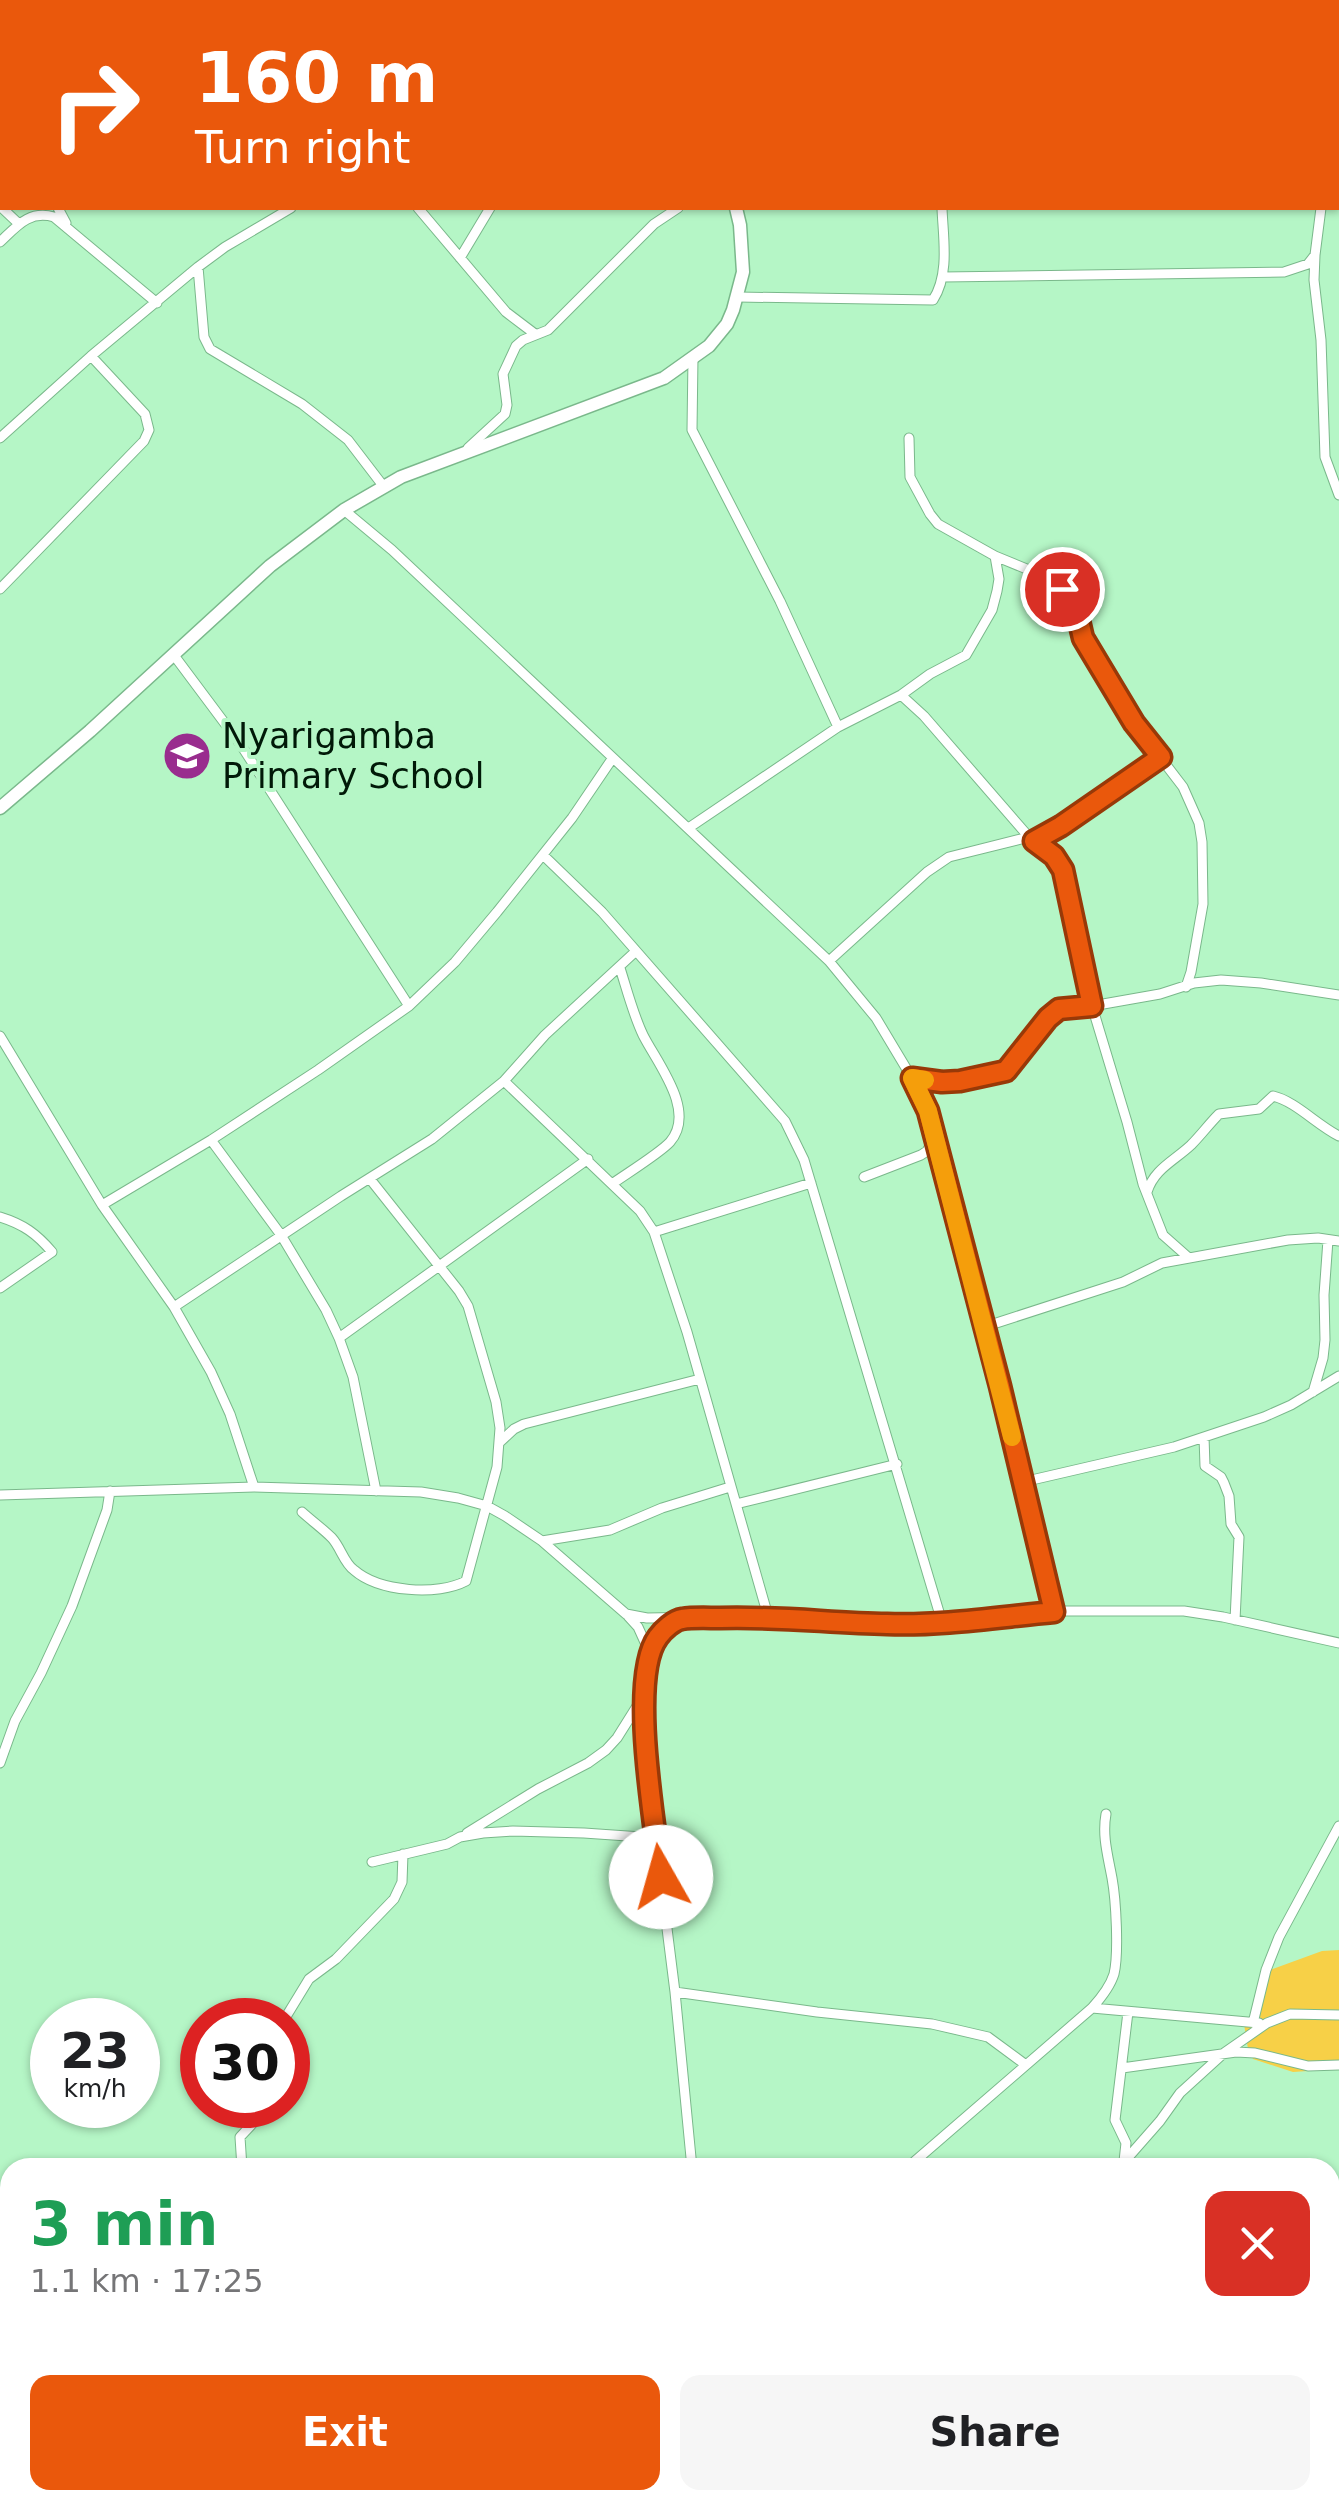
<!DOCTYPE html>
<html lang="en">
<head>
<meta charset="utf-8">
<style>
	:root { --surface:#fff; --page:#f6f6f6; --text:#202124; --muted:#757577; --accent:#ea580c }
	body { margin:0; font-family:"DejaVu Sans",sans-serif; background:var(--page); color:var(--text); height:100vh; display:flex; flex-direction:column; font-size:38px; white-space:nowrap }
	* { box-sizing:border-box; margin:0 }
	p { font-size:32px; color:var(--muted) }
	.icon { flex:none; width:55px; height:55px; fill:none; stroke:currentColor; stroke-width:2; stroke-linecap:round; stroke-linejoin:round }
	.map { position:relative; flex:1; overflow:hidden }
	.panel { position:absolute; left:0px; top:2158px; width:1340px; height:352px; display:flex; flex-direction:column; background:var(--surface); border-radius:30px 30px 0 0; box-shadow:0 2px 8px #0004 }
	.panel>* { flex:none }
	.banner { position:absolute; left:0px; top:0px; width:1340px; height:210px; box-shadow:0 2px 8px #0004; background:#ea580c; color:#fff; overflow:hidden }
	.speed { position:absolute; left:30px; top:1998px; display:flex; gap:20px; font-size:50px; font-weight:700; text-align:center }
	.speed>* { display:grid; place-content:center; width:130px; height:130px; border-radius:50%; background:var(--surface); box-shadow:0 2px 8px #0004; line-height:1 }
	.speed small { font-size:25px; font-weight:400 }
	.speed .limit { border:15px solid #d22; background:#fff; color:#111 }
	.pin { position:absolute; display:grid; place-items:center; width:85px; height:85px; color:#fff; margin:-42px; border:5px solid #fff; border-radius:50%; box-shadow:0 2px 10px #0007 }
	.me { position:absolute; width:110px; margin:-55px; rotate:353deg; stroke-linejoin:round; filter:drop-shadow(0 0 8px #0008) }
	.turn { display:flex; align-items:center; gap:35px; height:210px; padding:0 30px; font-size:45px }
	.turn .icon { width:130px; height:130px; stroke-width:2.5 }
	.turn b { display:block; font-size:70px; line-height:85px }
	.round { display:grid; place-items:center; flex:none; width:105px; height:105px; border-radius:20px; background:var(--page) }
	.head { display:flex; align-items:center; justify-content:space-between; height:170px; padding:0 30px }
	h1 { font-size:60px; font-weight:800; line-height:75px; color:#1e9e55 }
	.action { display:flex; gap:20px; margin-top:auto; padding:20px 30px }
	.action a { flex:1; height:115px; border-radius:20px; background:var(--accent); color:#fff; font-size:40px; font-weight:800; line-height:115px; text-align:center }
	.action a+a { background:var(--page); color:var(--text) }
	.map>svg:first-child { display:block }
</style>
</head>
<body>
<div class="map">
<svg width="1339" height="2509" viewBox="0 0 1339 2509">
	<rect width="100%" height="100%" fill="#b5f6c6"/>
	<path fill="#f7d047" d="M1339,1950v119l-46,3 -40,-13 -5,-10 -4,-25 12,-15 11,-38 55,-20z"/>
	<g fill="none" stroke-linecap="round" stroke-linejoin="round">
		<g stroke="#7ab88b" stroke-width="11">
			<path id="street" d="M1039,0v2
				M1237,0l1,2
				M80,2v-2
				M489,2l2,-2
				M845,2l23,-2
				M1338,27h1
				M1338,149l1,-1
				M0,164l2,3
				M0,191l2,-7
				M0,206l19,18
				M58,208l8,15
				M418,208l88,104 29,22
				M1321,208l-6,47 -1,25 7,60 4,117 14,38
				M0,242c17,-16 29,-32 54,-25l103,86
				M460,258l30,-50
				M198,267l6,70 6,12 92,55 46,36 36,47
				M943,277l341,-5 24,-8 7,-9
				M738,297l195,3c17,-26 10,-63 9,-92
				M693,357l-1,73 88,171 58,126
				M0,438l91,-82 107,-89 27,-20 66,-39
				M468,448l37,-34 2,-9 -4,-31 13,-28 7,-6 25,-10 106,-106 24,-16
				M344,510l48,40 437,411 47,57 36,60 16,33 72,274 54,226
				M995,556l39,16 31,20 7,16 9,14 2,16 51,85 49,64 16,36 3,19 1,62 -12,68 -5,15
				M0,589l144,-148 5,-11 -4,-16 -54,-58
				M173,654l68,91 168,261
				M901,695l23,21 105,121 25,18 4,7 12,36 22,108 35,116 16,62 20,51 26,23
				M690,827l148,-100 63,-32 29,-21 36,-19 26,-45 5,-19 2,-12 -4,-23 -57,-32 -8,-10 -20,-37 -1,-39
				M1035,841l26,-15 100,-69
				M543,855l59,57 183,209 19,39 138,462
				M829,961l98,-89 22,-15 80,-20
				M0,1036l102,169 72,102 37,65 19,42 24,73
				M912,1078l30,4 18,-1 46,-10 42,-53 11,-9 11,-2 22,-1 68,-12 34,-11 27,-3 40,3 78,12
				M504,1081l136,130 14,21 33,100 81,284
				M211,1140l70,95 45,75 13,28 14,39 23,114
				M864,1177l57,-22 6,-4 8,-14
				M612,1184c14,-10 48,-31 58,-42 27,-31 -13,-79 -27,-107 -10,-21 -16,-45 -23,-67
				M1147,1192c7,-23 27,-31 44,-47 10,-10 18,-21 28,-31l40,-5 14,-13c22,5 44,29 66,40
				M102,1205l109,-65 107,-70 91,-64 46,-44 42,-50 75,-94 40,-59
				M0,1217c23,7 37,17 52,35l-52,36
				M654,1232l157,-49
				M174,1307l167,-111 91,-57 72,-58 41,-46 90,-83
				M984,1327l139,-45 39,-19 126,-23 30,-2 21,3
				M339,1338l249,-179
				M1313,1392l10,-34 2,-18 -1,-45 4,-55
				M1204,1437l1,29 16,11 3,6 5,13 2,28 8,13 -4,83
				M500,1442l14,-13 10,-5 176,-45
				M1023,1482l151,-35 90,-30 27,-12 48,-29
				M0,1495l254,-8 167,5 37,6 29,8 18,10 37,25 84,73 21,4 121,-2 121,9 53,-3 112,-11h130l39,6 116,26
				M736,1504l161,-40
				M302,1512c10,9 21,17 30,26 9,10 12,25 22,32 25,22 84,26 112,11l31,-114 3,-39 -4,-26 -28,-96 -9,-15 -89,-112
				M542,1541l68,-11 52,-22 68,-21
				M628,1616l10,11 10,22 -4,45 2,68 29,230 17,176
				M650,1656l8,-20 20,-17
				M0,1763l15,-42 26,-48 31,-67 35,-96 3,-19
				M467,1833l71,-44 50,-26 18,-13 11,-12 27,-43
				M372,1862l75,-18 13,-7 23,-4 30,-2 71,2 72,5
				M675,1992l142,20 115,12 56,13 38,28
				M1092,2008l167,15
				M284,2020l25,-41 27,-20 58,-60 8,-17 1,-28
				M1253,2023l13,-53 13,-33 60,-111
				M1122,2068l114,-16 19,1 53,13 31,-1
				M1124,2161l2,-18 -11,-23 13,-108
				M1124,2162l36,-41 20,-28 44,-40 43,-30 23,-9 49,1
				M242,2168l-2,-31 14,-15 3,-17
				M907,2168l185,-160c9,-10 18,-21 22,-34 5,-21 2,-74 -2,-96 -4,-22 -10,-42 -6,-64
				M0,2469l10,-4
				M652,2500l12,9
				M788,2500l2,9
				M535,2509l3,-9"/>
		</g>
		<g stroke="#7ab88b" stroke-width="15">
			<path id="secondary" d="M657,0l1,2
				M0,808l90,-77 180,-165 74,-56 57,-33 263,-99 45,-32 18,-22 6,-14 10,-38 -3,-47 -4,-17"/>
		</g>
		<use href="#street" stroke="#fff" stroke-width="9"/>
		<use href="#secondary" stroke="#fff" stroke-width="12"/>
	</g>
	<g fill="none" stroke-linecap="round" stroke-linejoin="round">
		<g stroke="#983908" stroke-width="25">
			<path id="route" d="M661,1877c-6,-52 -33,-200 -3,-240 5,-7 16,-17 24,-18 12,-2 26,-1 38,-1 56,-2 111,5 167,6 56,2 112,-7 167,-12l-54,-226 -72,-275 -16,-33 30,4 18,-1 46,-10 42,-53 11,-9 33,-3 -29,-136 -9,-14 -20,-15 27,-15 100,-69 -27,-34 -51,-85c-3,-16 -10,-38 -21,-49"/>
		</g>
		<use href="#route" stroke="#ea580c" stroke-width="18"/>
		<path stroke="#f59e0b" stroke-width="18" d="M925,1080l-13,-2 16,33 84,326"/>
	</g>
	<defs>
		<g id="school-disc" transform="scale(2.5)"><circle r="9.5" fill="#992d8e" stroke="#b5f6c6"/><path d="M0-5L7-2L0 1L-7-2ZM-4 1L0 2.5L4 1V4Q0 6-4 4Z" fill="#fff"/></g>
	</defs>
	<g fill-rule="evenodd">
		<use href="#school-disc" x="187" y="756"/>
	</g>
	<g text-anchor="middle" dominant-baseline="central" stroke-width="8" stroke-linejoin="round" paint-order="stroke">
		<g font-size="35" fill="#011908" stroke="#b5f6c6" text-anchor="start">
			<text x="222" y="736">Nyarigamba<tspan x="222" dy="40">Primary School</tspan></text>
		</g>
	</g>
</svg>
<div class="speed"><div>23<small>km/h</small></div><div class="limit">30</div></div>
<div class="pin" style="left:1062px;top:589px;background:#d93025"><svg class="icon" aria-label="arrive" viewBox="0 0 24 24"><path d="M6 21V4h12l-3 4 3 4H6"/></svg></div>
<svg class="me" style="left:661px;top:1877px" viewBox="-20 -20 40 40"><circle r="19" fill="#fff"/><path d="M0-13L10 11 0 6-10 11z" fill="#ea580c"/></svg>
<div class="banner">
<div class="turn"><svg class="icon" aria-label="right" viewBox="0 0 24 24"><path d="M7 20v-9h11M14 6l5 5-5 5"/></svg><div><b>160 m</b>Turn right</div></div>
</div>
<section class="panel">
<div class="head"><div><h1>3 min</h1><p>1.1 km · 17:25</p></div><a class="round" style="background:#d93025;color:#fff"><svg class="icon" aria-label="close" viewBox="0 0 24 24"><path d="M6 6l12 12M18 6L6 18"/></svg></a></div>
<div class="action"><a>Exit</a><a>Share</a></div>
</section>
</div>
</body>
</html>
